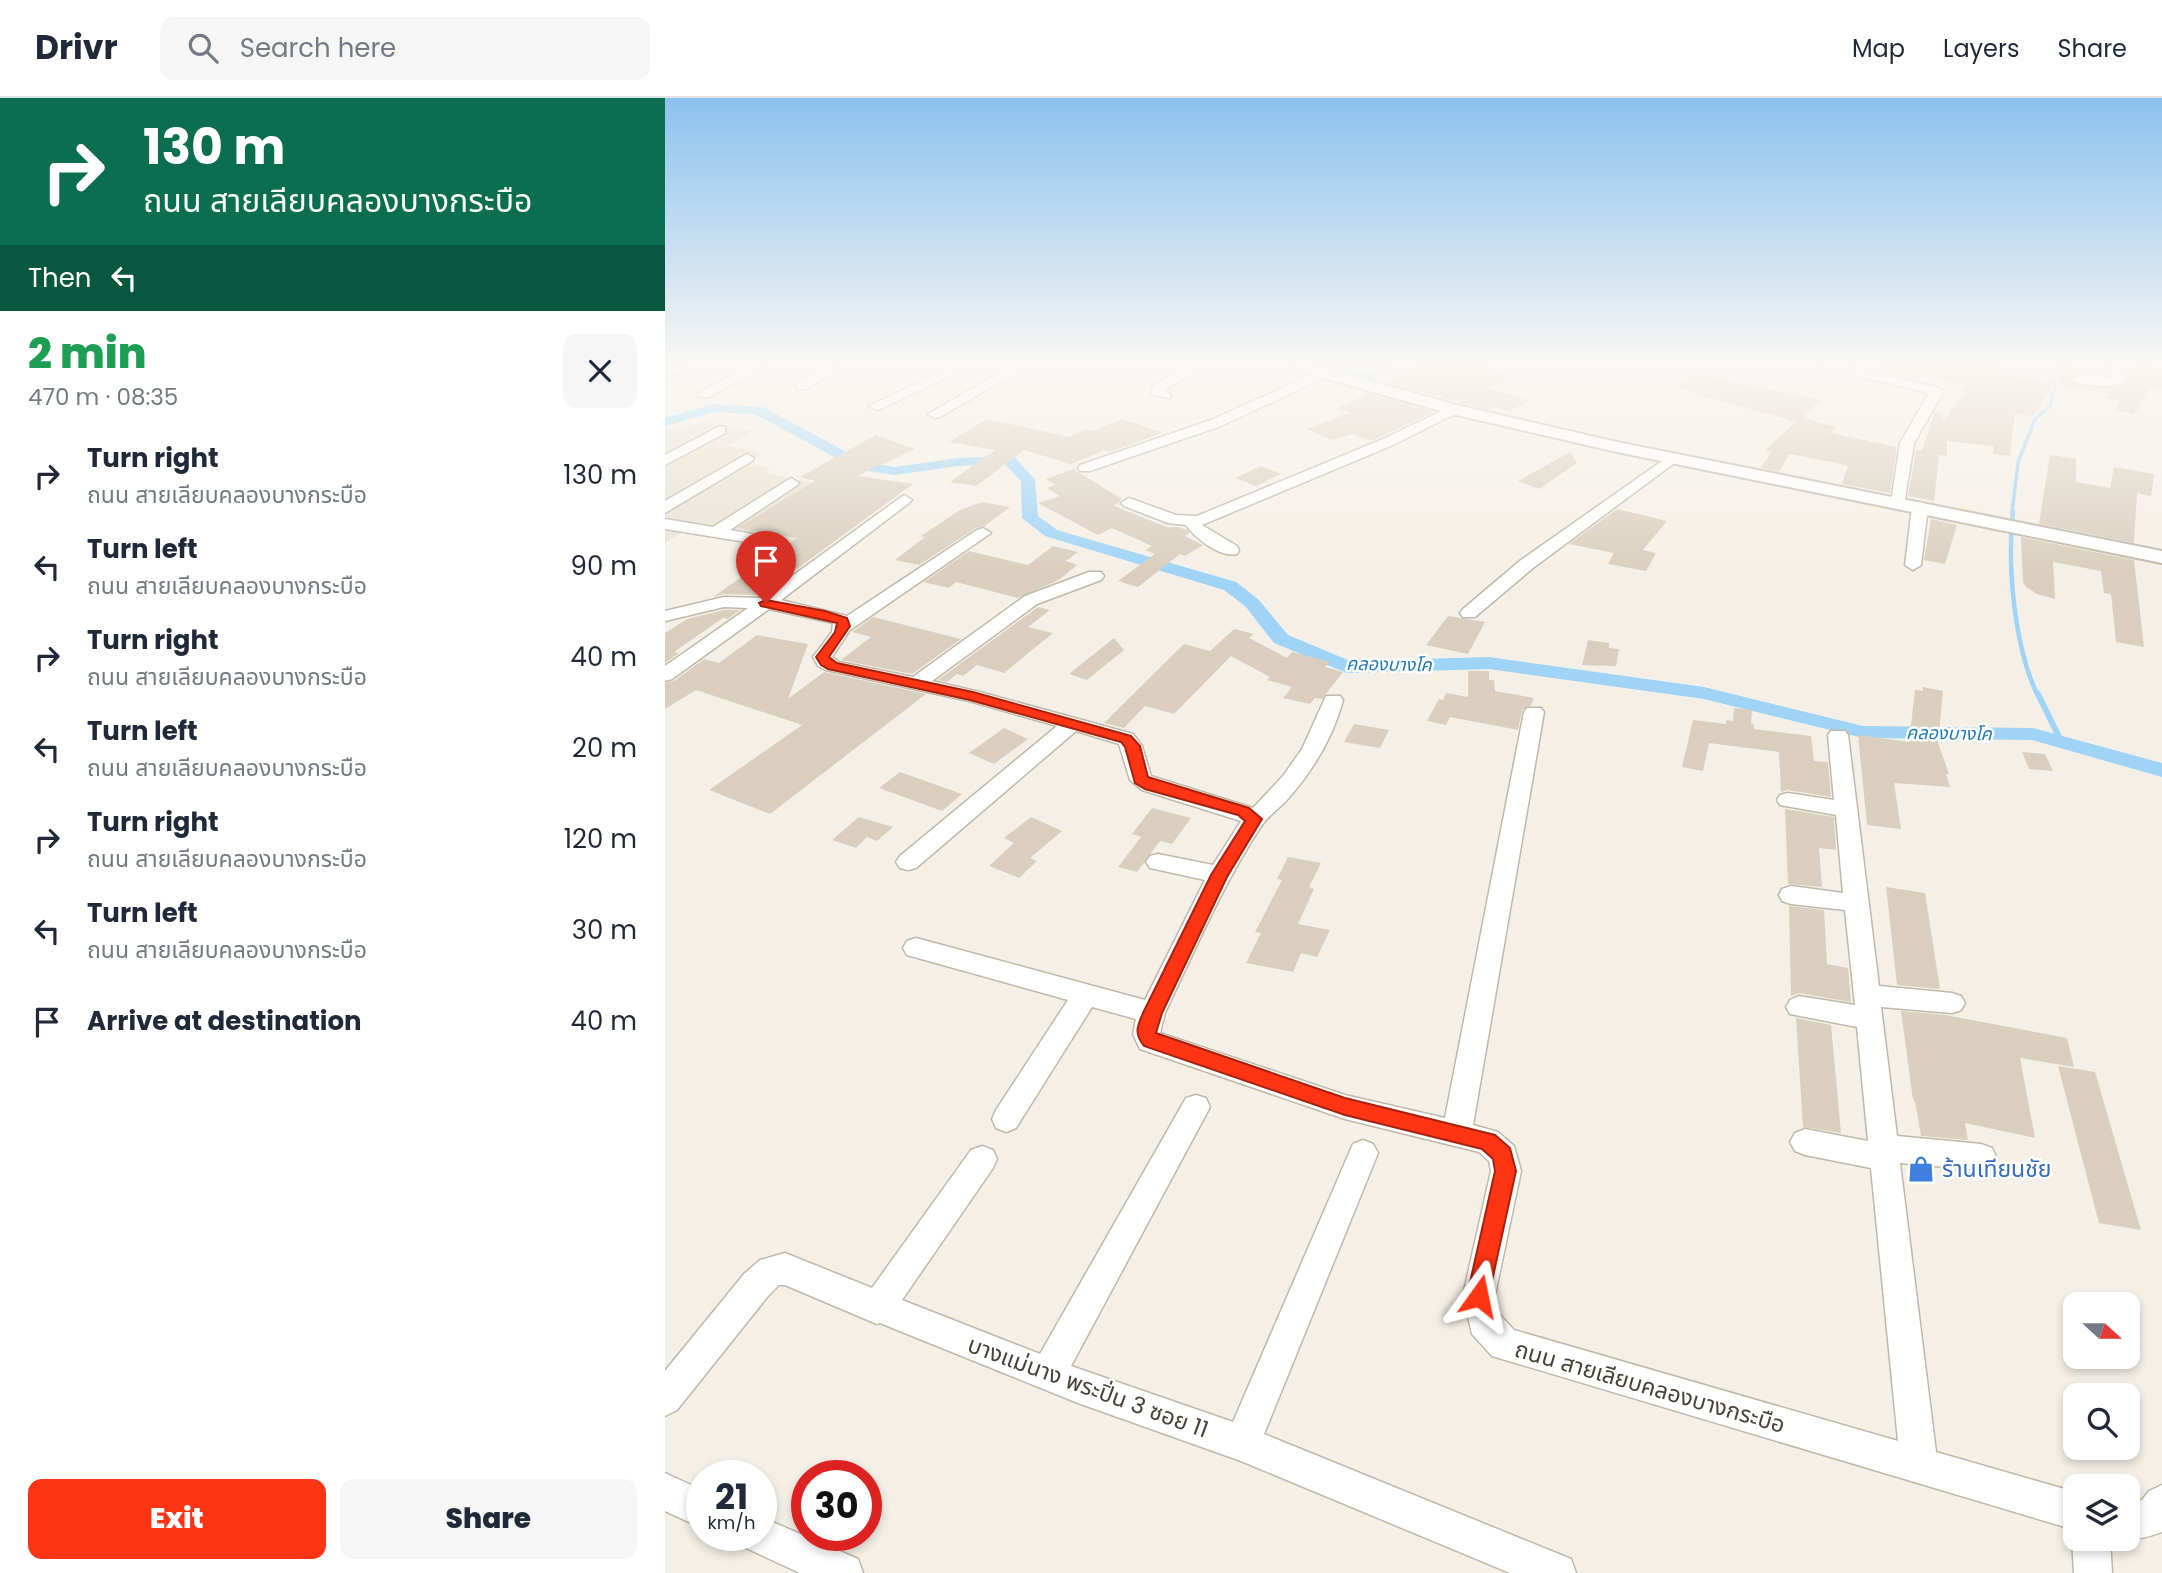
<!DOCTYPE html>
<html lang="en">
<head>
<meta charset="utf-8">
<style>
	:root { --surface:#fff; --page:#f6f6f7; --text:#1f2937; --muted:#747a83; --line:#e0e1e3; --accent:#ff3414 }
	body { margin:0; font-family:Poppins,"Noto Sans Thai",sans-serif; background:var(--page); color:var(--text); height:100vh; display:flex; flex-direction:column; font-size:26px; white-space:nowrap }
	* { box-sizing:border-box; margin:0 }
	p { font-size:23px; color:var(--muted) }
	.icon { flex:none; width:38px; height:38px; fill:none; stroke:currentColor; stroke-width:2; stroke-linecap:round; stroke-linejoin:round }
	.map { position:relative; flex:1; overflow:hidden }
	.details { display:flex; flex-direction:column; background:var(--surface); width:665px }
	.details>* { flex:none }
	.hud { background:#0b6e4f; color:#fff; overflow:hidden }
	.needle { width:46px; rotate:111deg }
	.fabs { position:absolute; left:1398px; top:1194px; display:grid; gap:14px }
	.fabs a { display:grid; place-items:center; width:77px; height:77px; border-radius:14px; background:var(--surface); box-shadow:0 4px 10px #0003; font-size:35px }
	.speed { position:absolute; left:21px; top:1362px; display:flex; gap:14px; font-size:35px; font-weight:700; text-align:center }
	.speed>* { display:grid; place-content:center; width:91px; height:91px; border-radius:50%; background:var(--surface); box-shadow:0 4px 10px #0003; line-height:1 }
	.speed small { font-size:18px; font-weight:400 }
	.speed .limit { border:10px solid #d22; background:#fff; color:#111 }
	.pin { position:absolute; display:grid; place-items:center; width:60px; height:60px; color:#fff; margin:-72px -30px; border-radius:50% 50% 50% 0; rotate:-45deg; box-shadow:0 0 7px #0007 }
	.pin .icon { rotate:45deg }
	.me { position:absolute; width:77px; margin:-38px; rotate:12deg; stroke-linejoin:round; filter:drop-shadow(0 0 5px #0008) }
	.turn { display:flex; align-items:center; gap:24px; height:147px; padding:0 28px; font-size:32px }
	.turn .icon { width:91px; height:91px; stroke-width:2.5 }
	.turn b { display:block; font-size:49px; line-height:60px }
	.then { display:flex; align-items:center; height:66px; padding:0 28px; background:#0003; gap:14px; font-size:26px }
	.round { display:grid; place-items:center; flex:none; width:74px; height:74px; border-radius:14px; background:var(--page) }
	.summary { display:flex; align-items:center; justify-content:space-between; height:119px; padding:0 28px }
	h1 { font-size:42px; font-weight:800; line-height:52px; color:#1e9e55 }
	.primary-button { display:flex; gap:14px; margin-top:auto; padding:14px 28px }
	.primary-button a { flex:1; height:80px; border-radius:14px; background:var(--accent); color:#fff; font-size:28px; font-weight:800; line-height:80px; text-align:center }
	.primary-button a+a { background:var(--page); color:var(--text) }
	ul { padding:0; list-style:none }
	li { display:flex; align-items:center; gap:21px; height:91px; padding:0 28px }
	li div { flex:1 }
	li b { display:block; font-size:26px }
	li em { font-style:normal }
	header { display:flex; align-items:center; gap:42px; box-sizing:border-box; height:98px; padding:0 35px; background:var(--surface); border-bottom:2px solid var(--line) }
	header strong { font-size:33px }
	nav { display:flex; gap:38px; margin-inline-start:auto; font-size:24px }
	.search { width:490px; height:63px; background:var(--page); display:flex; align-items:center; gap:18px; box-sizing:border-box; padding:0 24px; border-radius:14px; color:var(--muted); font-size:26px }
	main { display:flex; flex:1; min-height:0 }
	.map>svg:first-child { display:block }
</style>
</head>
<body>
<header>
<strong>Drivr</strong>
<div class="search"><svg class="icon" aria-label="search" viewBox="0 0 24 24"><circle cx="10" cy="10" r="6"/><path d="M15 15l6 6"/></svg>Search here</div>
<nav><a>Map</a><a>Layers</a><a>Share</a></nav>
</header>
<main>
<section class="details">
<div class="hud">
<div class="turn"><svg class="icon" aria-label="right" viewBox="0 0 24 24"><path d="M7 20v-9h11M14 6l5 5-5 5"/></svg><div><b>130 m</b>ถนน สายเลียบคลองบางกระบือ</div></div>
<div class="then">Then<svg class="icon" aria-label="left" viewBox="0 0 24 24"><path d="M17 20v-9H6M10 6l-5 5 5 5"/></svg></div>
</div>
<div class="summary"><div><h1>2 min</h1><p>470 m · 08:35</p></div><a class="round"><svg class="icon" aria-label="close" viewBox="0 0 24 24"><path d="M6 6l12 12M18 6L6 18"/></svg></a></div>
<ul>
<li><svg class="icon" aria-label="right" viewBox="0 0 24 24"><path d="M7 20v-9h11M14 6l5 5-5 5"/></svg><div><b>Turn right</b><p>ถนน สายเลียบคลองบางกระบือ</p></div><em>130 m</em></li>
<li><svg class="icon" aria-label="left" viewBox="0 0 24 24"><path d="M17 20v-9H6M10 6l-5 5 5 5"/></svg><div><b>Turn left</b><p>ถนน สายเลียบคลองบางกระบือ</p></div><em>90 m</em></li>
<li><svg class="icon" aria-label="right" viewBox="0 0 24 24"><path d="M7 20v-9h11M14 6l5 5-5 5"/></svg><div><b>Turn right</b><p>ถนน สายเลียบคลองบางกระบือ</p></div><em>40 m</em></li>
<li><svg class="icon" aria-label="left" viewBox="0 0 24 24"><path d="M17 20v-9H6M10 6l-5 5 5 5"/></svg><div><b>Turn left</b><p>ถนน สายเลียบคลองบางกระบือ</p></div><em>20 m</em></li>
<li><svg class="icon" aria-label="right" viewBox="0 0 24 24"><path d="M7 20v-9h11M14 6l5 5-5 5"/></svg><div><b>Turn right</b><p>ถนน สายเลียบคลองบางกระบือ</p></div><em>120 m</em></li>
<li><svg class="icon" aria-label="left" viewBox="0 0 24 24"><path d="M17 20v-9H6M10 6l-5 5 5 5"/></svg><div><b>Turn left</b><p>ถนน สายเลียบคลองบางกระบือ</p></div><em>30 m</em></li>
<li><svg class="icon" aria-label="arrive" viewBox="0 0 24 24"><path d="M6 21V4h12l-3 4 3 4H6"/></svg><div><b>Arrive at destination</b></div><em>40 m</em></li>
</ul>
<div class="primary-button"><a>Exit</a><a>Share</a></div>
</section>
<div class="map">
<svg width="1497" height="1475" viewBox="0 0 1497 1475">
	<rect width="100%" height="100%" fill="#f5f0e7"/>
	<path fill="#e9e2d5" d="M39,324l49,9 -25,15 35,7 -14,10 21,6 -4,4 70,15 -80,57 -75,-12 -16,10v-114h18z"/>
	<path fill="#9fd4f6" d="M649,268h80l-26,15z"/>
	<g fill="none" stroke-linecap="round" stroke-linejoin="round">
		<path stroke="#9fd4f6" stroke-width="3.5" d="M1347,415l6,-51 17,-43 15,-13 6,-24 -18,-16"/>
		<path stroke="#9fd4f6" stroke-width="4.5" d="M1348,413c-6,54 1,136 25,185"/>
		<path stroke="#9fd4f6" stroke-width="6" d="M1373,596l23,47"/>
		<path fill="#9fd4f6" fill-rule="evenodd" d="M49,306l49,3 102,55 30,5 63,-9 56,-2 21,24 3,36 19,14 179,52 22,17 30,36 62,26 139,-4 215,30 159,39 170,2 129,35v14l-130,-37 -169,-2 -159,-39 -215,-30 -142,4 -73,-30 -28,-36 -22,-17 -179,-54 -23,-18 -1,-37 -16,-17 -47,2 -63,9 -39,-6 -101,-55 -40,-2 -50,14v-8z"/>
	</g>
	<path fill="#dacfbe" d="M750,268h66l30,7 -21,15 39,13 -21,10 -14,-4 -5,3 -101,-27z
		M1218,268h122l-1,5 9,5 42,6 -23,35 -17,-4 -5,43 -17,-2 1,-8 -47,-5v15l-8,-1 -5,46 -26,-5 8,-46 6,1 13,-40 8,2 -1,10 26,-38 -46,-9 -3,4 -40,-9z
		M1391,268l51,3 3,6 -32,-3 -9,6 7,6 25,5 17,-1 12,-6 -3,-11h7l-2,-5 30,2v21l-13,-2 -11,23h-2l-2,4 -19,-4 5,-9 -16,-3 3,-5 -46,-7z
		M1029,275l126,27 -17,18 33,9 -5,6 66,14 -7,46 -48,-9 6,-18 -16,-4 -43,-8 -10,18 -18,-4 10,-16 -6,-2 31,-28 -120,-34z
		M703,295l66,19 -63,29 -18,-7 -22,6 -24,-11 42,-16 -13,-4z
		M322,321l83,18 15,-8 9,2 28,-12 41,14 -54,19 -4,-2 -34,14 -47,-14 -48,36 -26,-4 45,-32 -46,-8z
		M211,337l39,14 -58,27 56,8 -152,111 -37,-1 -11,3 84,-59 -60,-10 78,-47 -15,-4z
		M905,354l7,11 -38,26 -21,-8z
		M1385,357l26,4v23l34,6 4,-21 40,7 -3,22 -14,-3 -3,50 -95,-19z
		M596,368l20,8 -25,12 -21,-8z
		M408,371l49,30 -8,7 53,21h11l9,3 3,3 -5,3 18,9 -18,11 -5,-2 -42,33 -20,-6 37,-27 -10,-4 7,-4 -40,-18 -14,7 -60,-32 22,-7 -13,-8 8,-3 -9,-6z
		M317,404l28,5 -25,19 -9,2 -57,37 -24,-5 30,-23 -4,-1 39,-26z
		M952,411l50,12 -24,29 13,3 -10,18 -38,-7 6,-11 -45,-9z
		M1266,421l26,6 -12,39 -21,-4z
		M1356,439l113,23 10,87 -28,-5 -5,-48 -7,-1 -3,-22 -48,-9 2,37 -18,-5 -11,-7 -3,-5z
		M388,448l25,6 -12,9 11,4 -18,15 -41,18 -62,-16 -7,6 -25,-6 45,-31 59,14z
		M373,509l12,3 -22,17 25,6 -49,40 -27,-8 -14,11 -6,-2 -10,8 -9,-2z
		M59,512h16l-12,9 -5,-1 -49,34 5,1 -14,10v-30l22,-14z
		M783,518l37,6 -17,32 -42,-9z
		M208,519l88,22 -49,35 -71,-14 30,-23 -19,-5z
		M569,531l20,5 -5,4 38,20 5,-6 38,10 -5,5 18,5 -21,27 -7,-1 -5,6 -27,-6 9,-11 -25,-7 3,-3 -39,-21 -57,58 -29,-8 -21,22 -20,-5 80,-79 26,7z
		M92,537l51,9 -20,55 36,-27 102,22 -156,120 -61,-24 93,-65 -106,-35 -31,19v-26l9,-2 30,-22 15,4z
		M449,540l10,12 -37,30 -18,-6z
		M923,542l21,3v5l10,1 -3,17 -34,-1z
		M803,573h21v9h5l1,11 39,7 -3,7 -9,5 -4,20 -68,-13 -4,8 -19,-4 12,-22 4,1 3,-7 22,4z
		M1258,589l20,4 -5,52 11,31h-3l4,13 -56,-4 7,46 -34,-4 -9,-90 51,7 6,-52 8,1z
		M1069,610l18,2 -1,14h3v5l57,7 3,25 14,1 3,35 -43,-7 -7,2 -2,-40 -70,-9 -6,28 -21,-4 11,-47 33,4v-4l7,1z
		M689,626l35,6 -9,18 -36,-6z
		M339,630l24,11 -34,25 -25,-11z
		M1357,654l23,2 8,17 -24,-2z
		M235,674l62,22 -20,17 -63,-23z
		M487,710l39,10 -19,26 -12,-3 -23,31 -19,-5 23,-30 -9,-3z
		M1120,711l49,8 2,33 -17,-2 3,39 -34,-3z
		M194,719l34,10 -16,14 -10,-4 -11,11 -24,-8z
		M366,719l31,14 -32,27 7,3 -18,17 -30,-12 25,-23 -10,-5z
		M623,759l33,6 -12,24 5,2 -16,35 32,6 -13,27 -16,-4 -8,19 -47,-9 15,-30 -6,-1 27,-52 -5,-1z
		M1221,789l39,6 15,96 -43,-4z
		M1124,808l35,4 3,54 21,4 3,34 -52,-9 -8,3z
		M1236,913l44,4 122,23 7,29 -54,-9 15,80 -70,-15 3,17 -47,-4 -6,-35 -2,-1z
		M1131,920l35,7 10,108 -38,-6z
		M1393,968l37,6 46,158 -42,-7z"/>
	<g fill="none" stroke-linecap="round" stroke-linejoin="round">
		<g stroke="#c1b8a9" stroke-width="3">
			<path id="minor" d="M83,268h17l-56,31h-10l-2,-3z
				M158,268l14,2 -30,21h-10v-6z
				M288,268h17l-89,43 -5,1 -7,-4z
				M346,268h16l-87,51 -5,1 -7,-4z
				M415,268h18l6,5 -6,4z
				M521,268h16l-37,24 6,5 -2,3 -16,-3 -2,-3 3,-7z
				M1152,268h25l95,21 7,4 -30,52 -10,62 -5,2 -8,-5 9,-59 29,-50z
				M1347,268h12l-3,7h-8z
				M1443,268h13l8,14c-9,10 -47,7 -57,-1l6,-4 37,3z
				M657,272l4,1v6l-105,49 -131,45h-10l-2,-3 2,-3 131,-45z
				M789,307l5,1v6l-66,33 -191,80 35,21 2,4 -2,4c-17,4 -42,-16 -51,-29l-18,-2 -44,-17 -3,-3 8,-5 47,17 21,1 186,-77z
				M55,328l5,1v6l-60,32v-10z
				M82,356l7,4 -2,3 -87,52v-12z
				M1007,356l7,4 -2,3 -144,107 -58,49h-12l-3,-4 3,-4 58,-49z
				M126,380l8,5 -3,3 -66,44 22,4 2,3 -2,3 -6,2 -81,-13v-10l48,8z
				M239,397l8,5 -3,3 -128,97 66,16 130,-86 6,-2 8,5 -141,97 -18,27 7,5 74,15 112,-81 64,-24h12l3,4 -3,4 -64,24 -105,77 48,11 153,42 9,12 9,30 102,32 30,-32 19,-27 24,-53h14l3,4c-10,38 -31,72 -57,101 -9,9 -20,17 -26,27 -38,58 -65,122 -95,185l-5,20 185,62 100,23 79,-406 3,-4h14l3,4 -71,413 25,7 16,14 7,25 -26,124 4,19 15,16 384,111 -27,-273 -66,-13 -10,-4 -5,-9 5,-9 10,-4 63,12 -11,-114 -67,-13 -4,-7 4,-7 9,-4 56,9 -10,-95 -54,-6 -9,-3 -3,-6 3,-6 9,-3 52,7 -7,-78 -56,-10 -3,-5 3,-5 8,-2 46,7 -6,-65 3,-4h14l3,4 31,251 73,7 9,3 4,7 -4,7 -9,3 -71,-6 16,129 84,8 11,4 4,9 -4,9 -11,4 -81,-7 36,289 139,40v46h35l2,35h-38l-2,-35 3,-8 -583,-174 -20,-22 -9,-39 28,-124 -2,-10 -10,-9 -134,-33 -205,-70 -7,-15 3,-15 -44,-12 -76,121 -10,4 -10,-4 -4,-9 4,-9 72,-110 -161,-45 -4,-7 4,-7 9,-3 229,62 60,-120 -55,-12 -4,-6 4,-6 8,-2 55,11 28,-44 -99,-31 -12,-10 -11,-36 -43,-13 -160,137 -8,2 -8,-2 -4,-6 4,-6 157,-130 -88,-25 -143,-31 -8,-4 -5,-9 19,-25 1,-9 -64,-14 -97,70 -7,2v-15l83,-58 -24,-1 -59,14v-10l59,-14 38,1z
				M1255,404l8,5 -7,58 -8,5 -8,-5 7,-58z
				M531,997l10,3 4,9 -139,259 162,56 120,-278 10,-4 10,4 5,9 -114,281 307,125 5,14h-66l-269,-112 -163,-58 -198,-80 -3,1 -92,-39h-6l-11,11 -91,114 -12,6v-45l79,-97 16,-14 25,-7 87,35 99,-138 11,-4 11,4 4,9 -4,9 -91,132 138,54 146,-256z
				M0,1375l37,17v38l-37,-17z
				M1497,1387v47c-11,4 -26,9 -38,6h4v-36l14,-2 7,-9z
				M96,1419l97,42 5,14h-63l-54,-25 -6,-13h21z"/>
		</g>
		<g stroke="#c1b8a9" stroke-width="4">
			<path id="tertiary" d="M21,268l-2,3 -19,9v-11z
				M624,268h26l142,39 160,37 545,109v12l-545,-111 -169,-39 -157,-44z"/>
		</g>
		<use href="#minor" fill="#fff" fill-rule="evenodd"/>
		<use href="#tertiary" fill="#fff" fill-rule="evenodd"/>
	</g>
	<linearGradient id="sky" x2="0" y2="1"><stop stop-color="#8bc1ee"/><stop offset="0.56" stop-color="#faf8f4"/><stop offset="1" stop-color="#faf8f4" stop-opacity="0"/></linearGradient>
	<rect width="1497" height="475" fill="url(#sky)"/>
	<path fill="#ff3414" stroke="#a6220d" stroke-width="2" d="M101,502l59,11 22,7 3,8 -21,31 8,6 136,29 158,44 9,10 8,31 101,31 13,11 -35,58 -65,136 -6,20 189,65 150,37 15,13 6,23 -29,133 -8,3 -8,-3 -4,-8 28,-125 -2,-12 -11,-10 -137,-34 -201,-69c-10,-13 -7,-19 -1,-33l68,-138 34,-54 -7,-6 -93,-26 -10,-6 -10,-36 -4,-5 -151,-42 -142,-31 -7,-4 -5,-8 19,-25 2,-9 -76,-17 -2,-3z"/>
	<defs>
		<g id="shop-bare" transform="scale(2.1)"><path d="M-5-2.5h2.3a2.7 3.5 0 0 1 5.4 0H5L5.5 6h-11ZM-1.5-2.5h3a1.5 2.3 0 0 0-3 0Z" fill="#3f7fe0" stroke="#fff" stroke-width="2.5" paint-order="stroke"/></g>
	</defs>
	<g fill-rule="evenodd">
		<use href="#shop-bare" x="1256" y="1071"/>
	</g>
	<g text-anchor="middle" dominant-baseline="central" stroke-width="5" stroke-linejoin="round" paint-order="stroke">
		<g font-size="18" font-style="italic" fill="#247ab5" stroke="#fff">
			<text transform="translate(724 566) rotate(1)">คลองบางโค</text>
			<text transform="translate(1284 635) rotate(1)">คลองบางโค</text>
		</g>
		<g font-size="23" fill="#366cbe" stroke="#fff" text-anchor="start">
			<text x="1277" y="1071">ร้านเทียนชัย</text>
		</g>
		<g font-size="23" fill="#494135" stroke="#fff">
			<text transform="translate(423 1289) rotate(20)">บางแม่นาง พระปิ่น 3 ซอย 11</text>
			<text transform="translate(985 1289) rotate(16)">ถนน สายเลียบคลองบางกระบือ</text>
		</g>
	</g>
</svg>
<div class="fabs">
<a><svg class="needle" viewBox="-14 -14 28 28"><path d="M0-13l5 13h-10z" fill="#e53935"/><path d="M0 13l5-13h-10z" fill="#747a83"/></svg></a>
<a><svg class="icon" aria-label="search" viewBox="0 0 24 24"><circle cx="10" cy="10" r="6"/><path d="M15 15l6 6"/></svg></a>
<a><svg class="icon" aria-label="layers" viewBox="0 0 24 24"><path d="M12 4l9 5-9 5-9-5zM3 14l9 5 9-5"/></svg></a>
</div>
<div class="speed"><div>21<small>km/h</small></div><div class="limit">30</div></div>
<div class="pin" style="left:101px;top:505px;background:#d93025"><svg class="icon" aria-label="arrive" viewBox="0 0 24 24"><path d="M6 21V4h12l-3 4 3 4H6"/></svg></div>
<svg class="me" style="left:814px;top:1198px" viewBox="-20 -20 40 40"><path d="M0-17L14 15 0 8-14 15z" fill="#ff3414" stroke="#fff" stroke-width="4"/></svg>
</div>
</main>
</body>
</html>
